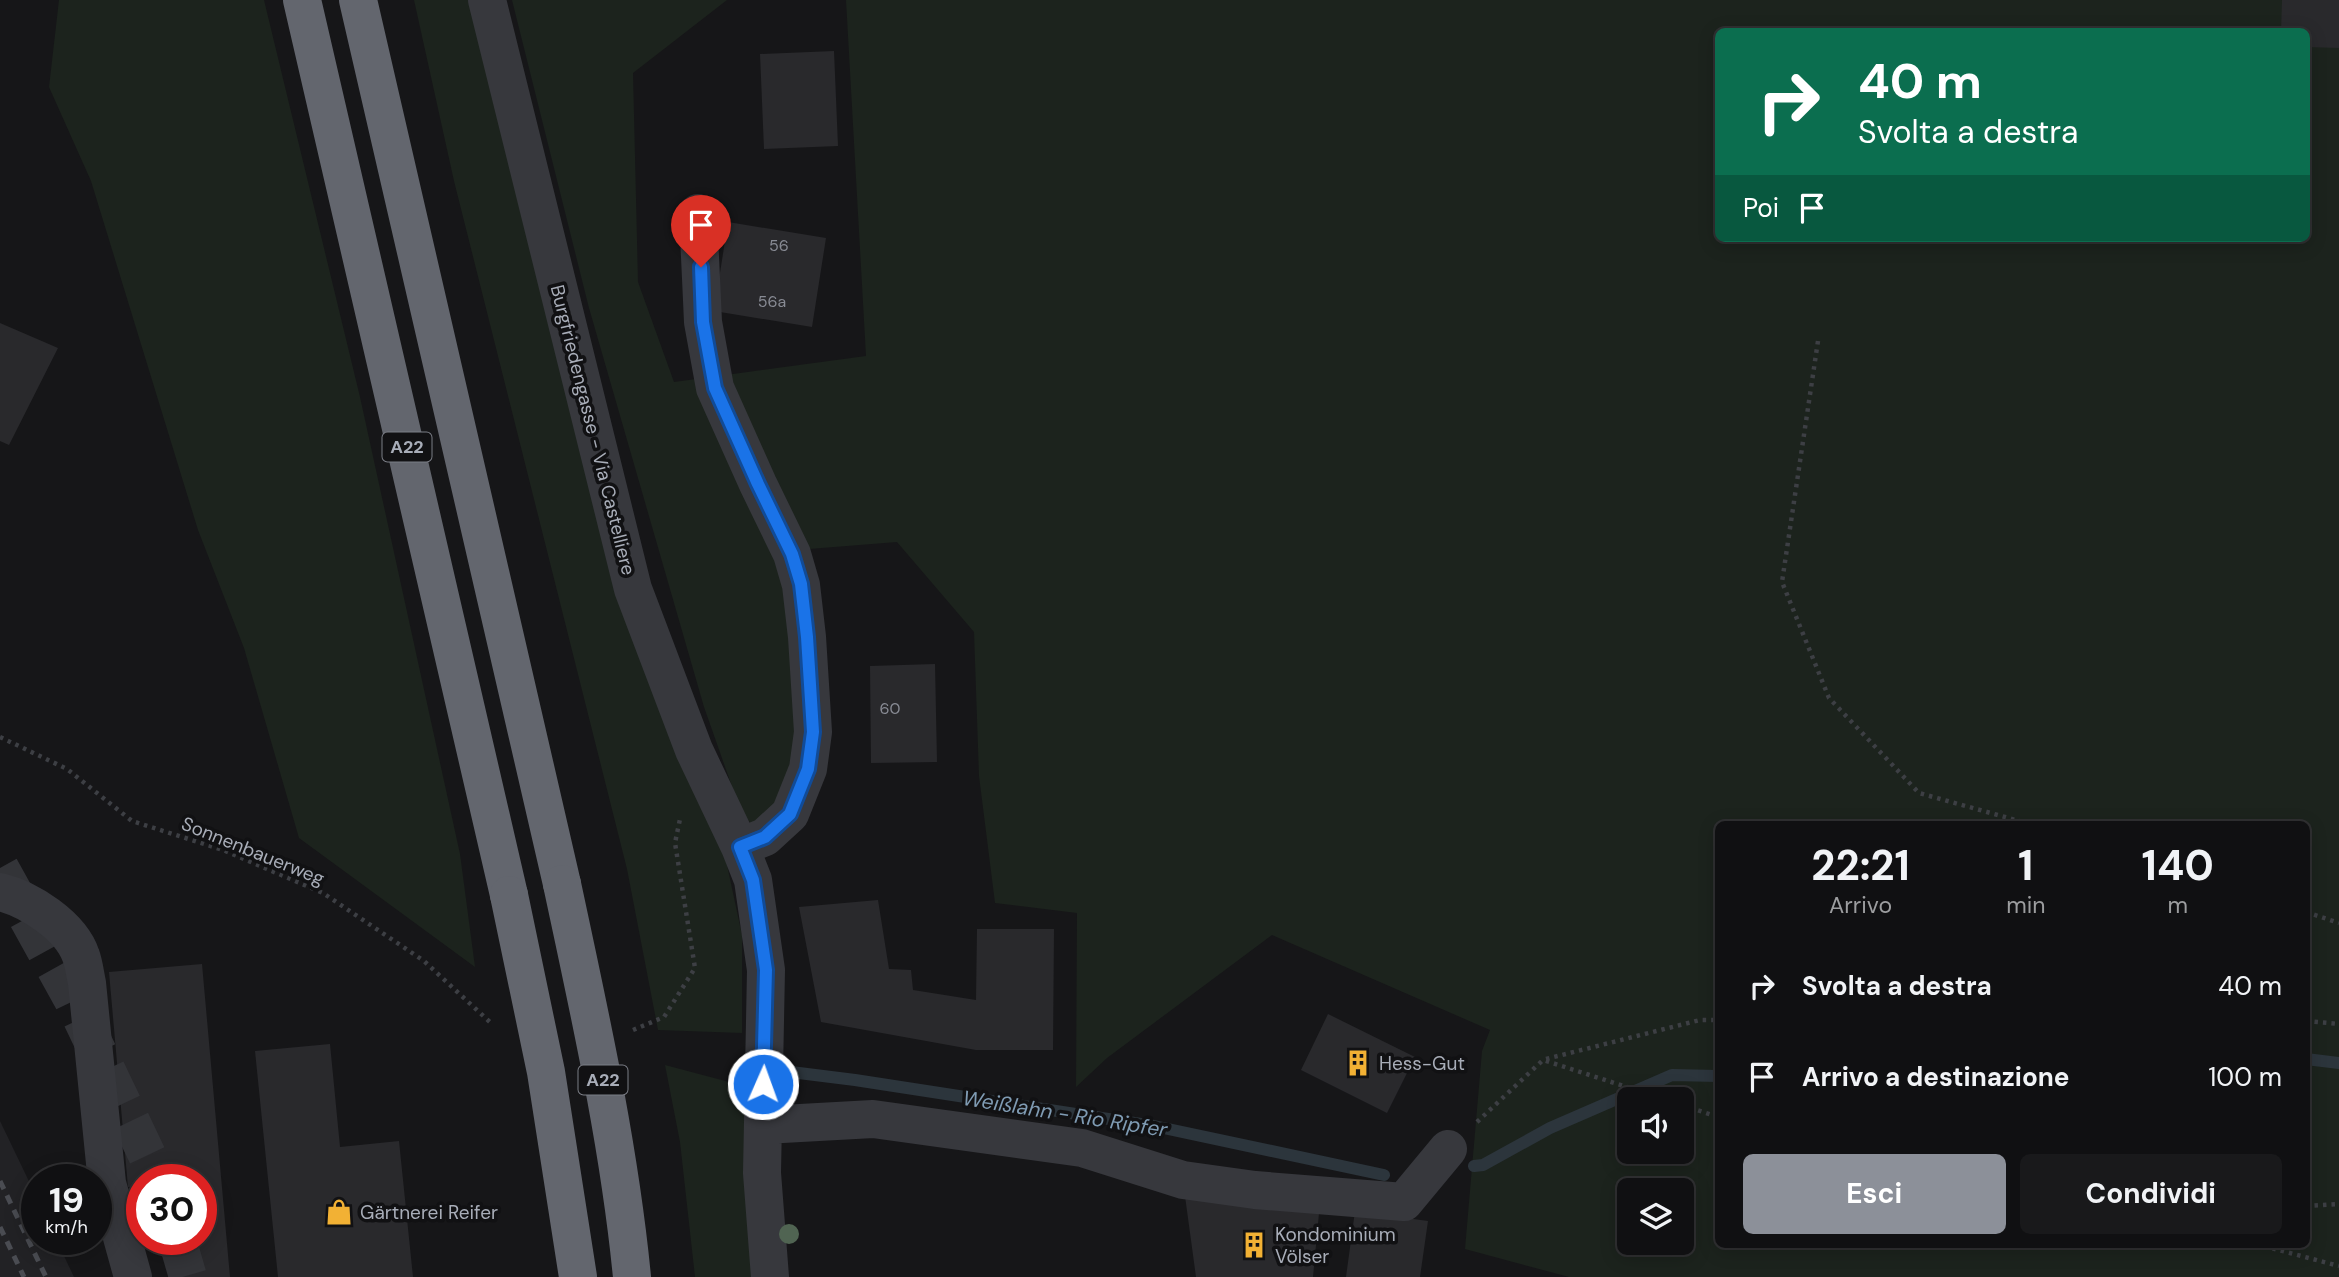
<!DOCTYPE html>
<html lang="it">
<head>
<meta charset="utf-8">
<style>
	:root { --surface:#101012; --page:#19191b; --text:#f1f3f6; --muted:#9c9d9f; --line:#303032; --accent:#8c9099 }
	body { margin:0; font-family:"DM Sans",sans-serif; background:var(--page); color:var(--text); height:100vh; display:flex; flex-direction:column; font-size:26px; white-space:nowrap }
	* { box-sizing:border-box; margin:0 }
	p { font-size:23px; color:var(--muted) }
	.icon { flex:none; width:38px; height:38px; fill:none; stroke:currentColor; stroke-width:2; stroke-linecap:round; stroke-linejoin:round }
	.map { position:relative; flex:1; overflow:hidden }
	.sheet { position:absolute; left:1715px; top:821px; width:595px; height:427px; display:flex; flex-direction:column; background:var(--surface); border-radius:10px; box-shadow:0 4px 18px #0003,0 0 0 2px var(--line) }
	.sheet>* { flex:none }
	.banner { position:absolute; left:1715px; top:28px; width:595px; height:214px; border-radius:10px; box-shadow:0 4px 18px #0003,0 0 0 2px var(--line); background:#0b6e4f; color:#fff; overflow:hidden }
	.fabs { position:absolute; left:1617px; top:1087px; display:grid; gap:14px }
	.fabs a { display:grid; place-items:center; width:77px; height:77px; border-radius:10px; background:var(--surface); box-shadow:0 4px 18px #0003,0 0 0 2px var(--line); font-size:35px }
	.speed { position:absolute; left:21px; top:1164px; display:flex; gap:14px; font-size:35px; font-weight:700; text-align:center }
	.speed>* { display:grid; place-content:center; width:91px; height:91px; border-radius:50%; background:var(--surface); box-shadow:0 4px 18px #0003,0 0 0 2px var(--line); line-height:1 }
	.speed small { font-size:18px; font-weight:400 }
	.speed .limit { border:10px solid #d22; background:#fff; color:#111 }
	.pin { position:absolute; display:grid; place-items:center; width:60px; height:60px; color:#fff; margin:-72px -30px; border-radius:50% 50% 50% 0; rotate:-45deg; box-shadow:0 0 7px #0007 }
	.pin .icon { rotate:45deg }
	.me { position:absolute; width:77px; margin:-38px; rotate:2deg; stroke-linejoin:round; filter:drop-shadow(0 0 5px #0008) }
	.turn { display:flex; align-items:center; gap:24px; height:147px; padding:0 28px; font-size:32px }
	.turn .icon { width:91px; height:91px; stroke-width:2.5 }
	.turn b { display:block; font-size:49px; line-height:60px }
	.then { display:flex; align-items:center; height:66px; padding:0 28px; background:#0003; gap:14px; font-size:26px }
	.eta { display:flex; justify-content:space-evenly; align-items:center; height:119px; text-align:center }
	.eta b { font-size:42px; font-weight:700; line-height:49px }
	.primary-button { display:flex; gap:14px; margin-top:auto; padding:14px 28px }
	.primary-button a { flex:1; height:80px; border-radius:10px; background:var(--accent); color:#fff; font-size:28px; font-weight:700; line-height:80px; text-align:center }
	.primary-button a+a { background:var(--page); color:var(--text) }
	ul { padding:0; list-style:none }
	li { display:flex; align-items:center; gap:21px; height:91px; padding:0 28px }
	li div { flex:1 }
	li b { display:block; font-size:26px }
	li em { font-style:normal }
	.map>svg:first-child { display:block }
</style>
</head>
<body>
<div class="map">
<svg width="2339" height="1277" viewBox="0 0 2339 1277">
	<rect width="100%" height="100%" fill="#161618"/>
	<path fill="#222225" d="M0,1121l37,77v41h19l18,38h-74z"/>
	<path fill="#1c231d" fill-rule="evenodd" d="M59,0h205l96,397 100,457 15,113 -176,-129 -55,-190 -46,-118 -107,-349 -42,-94z
		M414,0h62l251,865 15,70v98l-84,-3 -31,-161 -173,-688z
		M512,0h215l-94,73 5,209 36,100 192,-26 -20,-356h1493v1277h-770l-104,-28 17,-198 8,-21 -218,-95 -165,123 -31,29 1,-174 -82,-10 -16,-127 -5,-144 -77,-90 -113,9 21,178 -17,62 -35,34 -11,-10 -38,-108 -115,-399zM1718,32h588v206h-588zM1718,824h588v420h-588zM1629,1099h53v53h-53zM1629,1190h53v52h-53z
		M665,1065l83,22 13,190h-66l-15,-135z"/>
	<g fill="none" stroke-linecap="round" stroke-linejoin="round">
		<path stroke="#2c353c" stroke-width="12" d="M2306,1059l33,4
			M743,1066l112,14 299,46 230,49
			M1474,1166l9,-1 67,-37 122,-53 46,1"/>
	</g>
	<path fill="#29292c" d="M2282,0h57v48l-33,-1v-15h-25z
		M834,51l4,95 -74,3 -4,-95z
		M728,222l98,16 -14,89 -98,-16z
		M0,323l58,25 -49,97 -9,-4z
		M935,664l2,98 -66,1 -1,-97z
		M878,900l11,69 22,1 2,20 63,10 1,-71h77l-1,121h-77l-155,-28 -22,-115z
		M202,964l28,313h-61l-4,-38h36v-59h-59v6l-14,1 -19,-215z
		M1328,1014l87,43 -28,56 -86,-43z
		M330,1044l10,103 59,-6 14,136h-135l-23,-226z
		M1185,1196l134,17 -6,64h-117z
		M1355,1211l73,10 -8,56h-74z"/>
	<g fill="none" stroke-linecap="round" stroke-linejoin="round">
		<path stroke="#333438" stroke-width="38" stroke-dasharray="38 19" stroke-linecap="butt" d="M0,868l73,132 86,180
			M177,1239l11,38"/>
		<path stroke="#3d3f44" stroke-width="4.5" stroke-dasharray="3.5 5" stroke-linecap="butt" d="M1818,341l-36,241 47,116 90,95 111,31
			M0,737l67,32 65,52 91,29 100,43 101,68 68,63
			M2306,912l33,11
			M2306,1021l33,3
			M633,1030l31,-13 31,-49 -20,-125 5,-24
			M1546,1059l154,-39h18
			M1682,1105l36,12
			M1477,1122l66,-62 121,39
			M2306,1206l33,-2
			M2256,1244l83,22"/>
		<path stroke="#37383d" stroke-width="38" d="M487,0l146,589 61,161 46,97 13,33 13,90 -4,203 8,104
			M698,213l5,109 12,66 43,96 34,70 9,31 6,52 6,95 -5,37 -18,45 -25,23 -25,10
			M0,892c29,7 71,34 81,64 3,8 4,18 6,27l20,200 26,94
			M764,1125l109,-6 209,29 101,32 72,10 149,12 44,-53"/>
		<path stroke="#63666e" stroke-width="38" d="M302,0l207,895
			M358,0l204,884"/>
		<path stroke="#4a4c52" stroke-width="5" stroke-dasharray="9 7" stroke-linecap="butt" d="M0,1181l46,96
			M0,1227l24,50"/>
		<path stroke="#63666e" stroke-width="38" d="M562,884c28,131 57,260 70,393
			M509,895l37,177 32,205"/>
	</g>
	<circle fill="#506452" cx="789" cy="1234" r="10"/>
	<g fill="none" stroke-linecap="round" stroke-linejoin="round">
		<g stroke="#114b97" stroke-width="18">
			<path id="route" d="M701,267l2,55 12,66 43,96 34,70 9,30 6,53 6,95 -5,37 -18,45 -25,23 -25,10 13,33 13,90 -3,114"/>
		</g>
		<use href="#route" stroke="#1a73e8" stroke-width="12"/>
	</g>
	<defs>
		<g id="building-bare" transform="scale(2.1)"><path d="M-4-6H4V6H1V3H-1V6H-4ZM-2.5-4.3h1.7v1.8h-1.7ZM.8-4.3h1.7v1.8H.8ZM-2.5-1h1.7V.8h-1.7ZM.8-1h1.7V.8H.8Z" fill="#f2b134" stroke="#111113" stroke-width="2.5" paint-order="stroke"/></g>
		<g id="shop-bare" transform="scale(2.1)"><path d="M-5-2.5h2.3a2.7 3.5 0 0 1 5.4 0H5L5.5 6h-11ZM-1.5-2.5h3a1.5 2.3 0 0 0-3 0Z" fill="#f2b134" stroke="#111113" stroke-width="2.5" paint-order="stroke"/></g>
	</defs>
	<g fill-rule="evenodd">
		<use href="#building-bare" x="1358" y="1063"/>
		<use href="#shop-bare" x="339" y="1212"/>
		<use href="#building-bare" x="1254" y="1245"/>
	</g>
	<g text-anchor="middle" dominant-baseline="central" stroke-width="7" stroke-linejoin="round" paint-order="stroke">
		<g font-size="16" fill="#888b94">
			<text x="779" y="245">56</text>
			<text x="772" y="301">56a</text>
			<text x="890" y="708">60</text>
		</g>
		<g fill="#111113" stroke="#7b7e86" stroke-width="2">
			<rect x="382.5" y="432.5" width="49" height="29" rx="5"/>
			<rect x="578.5" y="1065.5" width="49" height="29" rx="5"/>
		</g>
		<g font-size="18" font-weight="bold" fill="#a8adb8">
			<text x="407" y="447">A22</text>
			<text x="603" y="1080">A22</text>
		</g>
		<g font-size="19" fill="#a8adb8" stroke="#111113">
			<text transform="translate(593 430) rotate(76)">Burgfriedengasse - Via Castelliere</text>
			<text transform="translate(253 851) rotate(22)">Sonnenbauerweg</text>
		</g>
		<g font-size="19" fill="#a8adb8" stroke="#111113" text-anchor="start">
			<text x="1379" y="1063">Hess-Gut</text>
			<text x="360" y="1212">Gärtnerei Reifer</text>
			<text x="1275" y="1234">Kondominium<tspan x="1275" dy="22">Völser</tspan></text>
		</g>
		<g font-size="21" font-style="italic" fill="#7f9bb3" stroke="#111113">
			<text transform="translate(1065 1114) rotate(9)">Weißlahn - Rio Ripfer</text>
		</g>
	</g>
</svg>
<div class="fabs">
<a><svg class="icon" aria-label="sound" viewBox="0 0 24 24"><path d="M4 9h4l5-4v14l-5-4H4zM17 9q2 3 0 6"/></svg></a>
<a><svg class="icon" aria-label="layers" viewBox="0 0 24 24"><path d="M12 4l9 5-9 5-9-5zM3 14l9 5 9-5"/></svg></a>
</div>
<div class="speed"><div>19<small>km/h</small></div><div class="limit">30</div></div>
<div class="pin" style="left:701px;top:267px;background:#d93025"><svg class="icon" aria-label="arrive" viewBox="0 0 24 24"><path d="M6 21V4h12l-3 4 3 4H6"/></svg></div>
<svg class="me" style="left:763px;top:1084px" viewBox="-20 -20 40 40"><circle r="17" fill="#1a73e8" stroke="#fff" stroke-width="3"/><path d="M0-11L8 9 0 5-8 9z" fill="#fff"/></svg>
<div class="banner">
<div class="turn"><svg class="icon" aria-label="right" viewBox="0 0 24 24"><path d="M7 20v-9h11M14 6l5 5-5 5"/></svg><div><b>40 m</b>Svolta a destra</div></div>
<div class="then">Poi<svg class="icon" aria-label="arrive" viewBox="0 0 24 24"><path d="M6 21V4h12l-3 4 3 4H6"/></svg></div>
</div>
<section class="sheet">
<div class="eta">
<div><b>22:21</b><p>Arrivo</p></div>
<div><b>1</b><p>min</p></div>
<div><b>140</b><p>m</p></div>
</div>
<ul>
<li><svg class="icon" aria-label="right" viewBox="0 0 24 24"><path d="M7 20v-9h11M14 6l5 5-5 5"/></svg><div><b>Svolta a destra</b></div><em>40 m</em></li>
<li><svg class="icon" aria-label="arrive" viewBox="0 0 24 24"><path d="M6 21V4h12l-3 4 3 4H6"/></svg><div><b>Arrivo a destinazione</b></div><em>100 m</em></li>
</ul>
<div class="primary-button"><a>Esci</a><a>Condividi</a></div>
</section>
</div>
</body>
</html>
